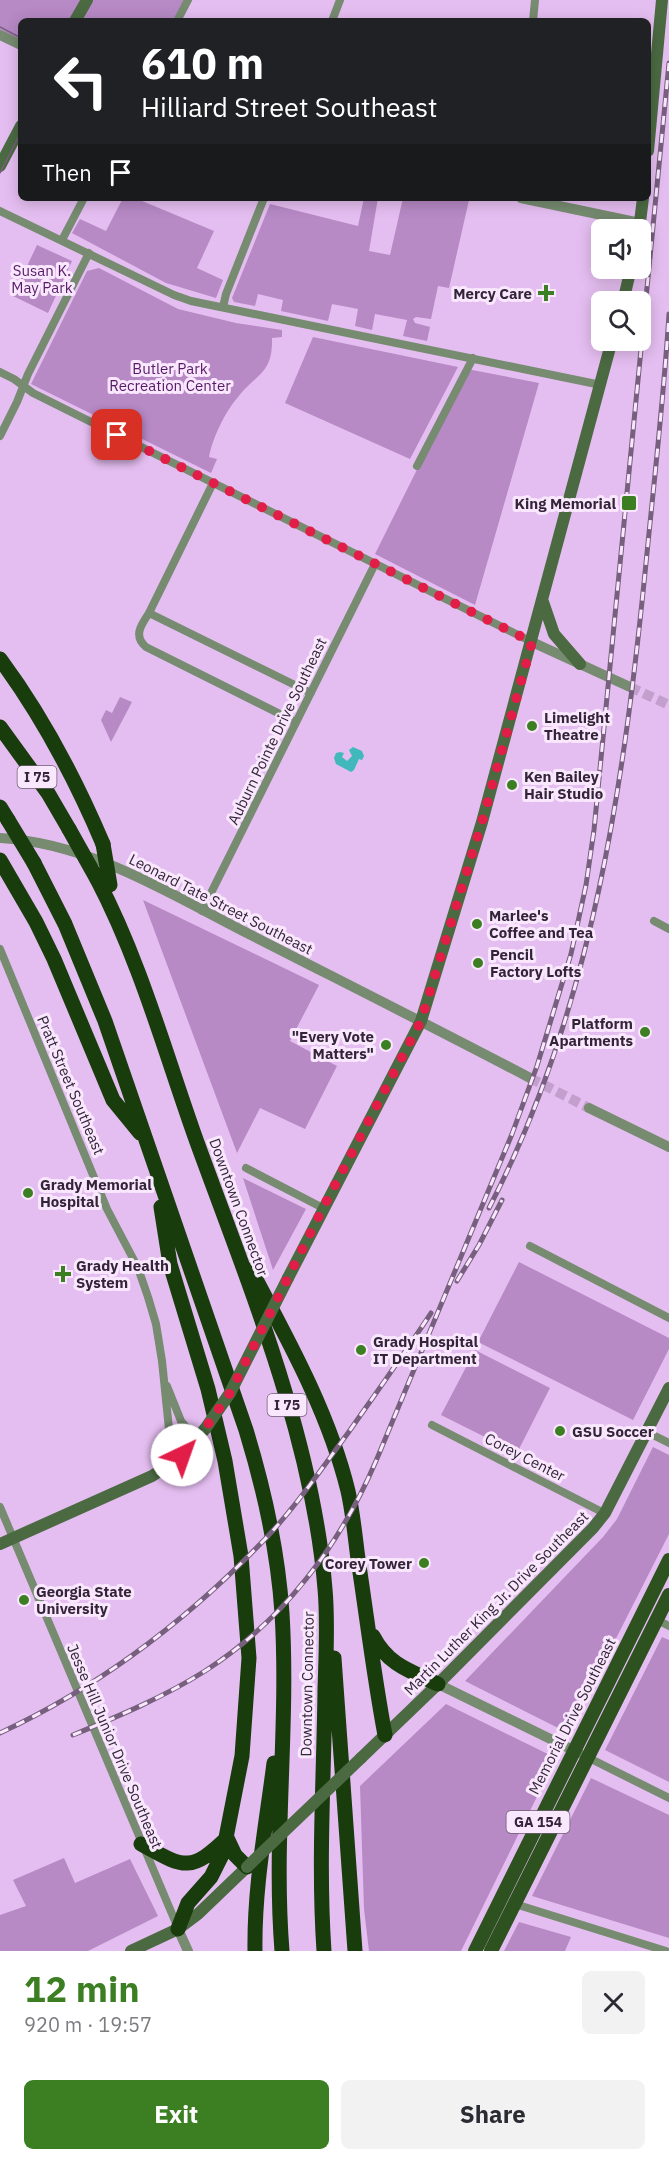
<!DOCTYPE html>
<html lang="en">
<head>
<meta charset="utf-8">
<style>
	:root { --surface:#fff; --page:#f2f2f3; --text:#2b2b33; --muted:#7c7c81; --accent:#3b7f22 }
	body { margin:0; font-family:"IBM Plex Sans",sans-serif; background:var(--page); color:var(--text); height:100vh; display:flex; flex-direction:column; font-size:22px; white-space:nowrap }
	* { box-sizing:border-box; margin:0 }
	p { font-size:20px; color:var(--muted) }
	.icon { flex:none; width:33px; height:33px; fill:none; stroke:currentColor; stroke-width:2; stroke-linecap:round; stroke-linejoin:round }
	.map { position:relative; height:1951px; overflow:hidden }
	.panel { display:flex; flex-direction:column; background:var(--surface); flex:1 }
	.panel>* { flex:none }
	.hud { position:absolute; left:18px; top:18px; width:633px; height:183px; border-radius:9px; box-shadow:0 3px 15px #0003; background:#202124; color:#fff; overflow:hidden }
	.fabs { position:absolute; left:591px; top:219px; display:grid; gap:12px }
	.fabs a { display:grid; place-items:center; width:60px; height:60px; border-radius:9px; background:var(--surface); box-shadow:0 3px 15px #0003; font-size:30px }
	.pin { position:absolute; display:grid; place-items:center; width:51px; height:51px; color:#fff; margin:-26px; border-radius:12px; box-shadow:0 3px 9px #0006 }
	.me { position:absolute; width:66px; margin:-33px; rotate:42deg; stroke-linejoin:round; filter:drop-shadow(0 0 4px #0008) }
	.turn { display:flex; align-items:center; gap:21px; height:126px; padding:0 24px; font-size:27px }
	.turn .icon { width:78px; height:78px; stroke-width:2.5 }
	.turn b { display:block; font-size:42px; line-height:51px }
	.then { display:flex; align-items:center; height:57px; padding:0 24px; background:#0003; gap:12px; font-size:22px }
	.round { display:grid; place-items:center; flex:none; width:63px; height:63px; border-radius:9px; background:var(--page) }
	.headline { display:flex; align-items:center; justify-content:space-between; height:102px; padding:0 24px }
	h1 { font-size:36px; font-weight:800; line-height:45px; color:var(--accent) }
	.action { display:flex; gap:12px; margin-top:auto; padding:12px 24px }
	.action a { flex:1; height:69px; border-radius:9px; background:var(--accent); color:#fff; font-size:24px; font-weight:800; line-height:69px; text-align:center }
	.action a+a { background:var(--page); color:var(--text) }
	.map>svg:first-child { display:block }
</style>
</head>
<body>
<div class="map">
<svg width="669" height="1951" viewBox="0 0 669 1951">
	<rect width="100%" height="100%" fill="#e5bef1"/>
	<path fill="#b789c5" d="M0,0h187l-10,21h-156v20l-21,-11z
		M123,198h12l79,33 -17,37 26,12 -7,18 -50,-15 -94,-50 8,-14 26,12z
		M364,198h14l-9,53 21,4 13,-57h54l12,2 -20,88 -11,-2 -7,33 -15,-2 -3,2 2,4 15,4 -3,14 -24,-5 4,-16 -32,-6 -3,16 -17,-4 3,-17 -26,-5 -4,17 -47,-10 2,-11 -25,-6 -3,12 -21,-4 -2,-4 38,-94 88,22z
		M37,245l35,16 -24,52 -35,-17z
		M99,268l79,41 58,14 46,7v7l-10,1c1,36 -15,35 -34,59 -13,15 -25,40 -29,60l8,2 -6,14 -180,-89 56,-113z
		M313,337l145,30 -48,92 -125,-56z
		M467,369l72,14 -64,222 -100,-51z
		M120,697l12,5 -21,40 -10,-22 5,-10 6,3z
		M143,900l176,85 -29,56 47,25 -32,63 -45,-21 -23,45z
		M243,1178l63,31 -33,61z
		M519,1262l150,76v11l-36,71 -155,-78z
		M475,1350l75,38 -33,65 -76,-38z
		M653,1447l16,8v79l-101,199 -103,-52 138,-144 14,-18z
		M662,1637l7,3v142l-64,-32z
		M446,1704l110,54 -95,193h-92l-5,-42 -4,-123z
		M591,1778l78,37v123l-137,-42z
		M64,1858l11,25 55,-24 28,57 -70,35h-88v-36l26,-9 -13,-26z
		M519,1922l52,15 -6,14h-61z"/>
	<path fill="#40b8bc" d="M353,747l9,4 2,5 -2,4 -3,-1 -5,11 -3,2 -15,-8 -2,-6 2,-5 4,-1 4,1 -2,4 5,4 5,-5 -3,-6z"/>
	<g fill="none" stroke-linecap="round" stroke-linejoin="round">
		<path stroke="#c29fcc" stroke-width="10" stroke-dasharray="10 5" stroke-linecap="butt" d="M630,687l39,18
			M530,1078l59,30"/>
		<path stroke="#768b70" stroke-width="8" d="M177,21l11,-21
			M332,21l8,-21
			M533,21l2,-21
			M0,211l174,84 17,6 410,84
			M62,240l22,-42
			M223,307l3,-13 38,-96
			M0,372l14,7 19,14 499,249
			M0,436l17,-34 11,-28 61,-121
			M417,466l56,-108
			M149,613l64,-130
			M296,722l-150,-75c-13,-11 -5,-22 3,-34l162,80
			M202,911l173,-347
			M654,921l15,8
			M0,949l107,260 31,59 10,29 8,27 6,37 7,68 -1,25 -8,15
			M246,1168l77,40
			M530,1246l139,72
			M167,1386l14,35 16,19
			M432,1425l172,88
			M647,1432l22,11
			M0,1507l178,421
			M657,1620l12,6
			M587,1757l82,41
			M515,1904l151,47"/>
		<path stroke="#768b70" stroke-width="10" d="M0,35l21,10
			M521,198l119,25
			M532,642l98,45
			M0,838c91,5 170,56 249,96 94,48 188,95 281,144
			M589,1108l80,39
			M438,1684l141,69
			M178,1929l10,22"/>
		<path stroke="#4b6a42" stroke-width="12" d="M75,21l12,-21
			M648,151l14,-151
			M0,166l21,-40
			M639,230l4,-32
			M623,302l8,-34
			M543,602l11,32 26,30
			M288,1278l133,-257 61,-199 130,-482
			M0,1544l152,-68 26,-17 27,-30
			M361,1758l77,-74 155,-156 12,-15 64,-125
			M131,1951l47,-22 20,-15 49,-47"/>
		<path stroke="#2d5220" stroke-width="14" d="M475,1951l194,-391
			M491,1951l178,-356"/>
		<path stroke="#193c0d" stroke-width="15" d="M0,659c43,58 75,119 103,185
			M0,727l48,66 21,36
			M0,807l8,13
			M0,860l36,62 18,37 59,141 27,33
			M34,863l31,61 40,97 141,409c18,59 32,122 36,183 7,113 -9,226 0,338
			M97,879c44,84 69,177 101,266 51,140 115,294 127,444 3,33 1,67 0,100 -1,87 -7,175 -1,262
			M161,1207l9,57 38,125 17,72 16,95 8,102 -7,98 -19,97 -12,24 -23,26 -10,26
			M251,1270c37,70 78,143 97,221 5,22 7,45 10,68 9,59 16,118 27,176
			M373,1636c15,29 37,35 65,48
			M334,1658l21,293
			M227,1838l8,17 12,12
			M141,1844c42,23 49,30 86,-6
			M255,1951c-1,-64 11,-125 19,-188"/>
		<path stroke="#775f7e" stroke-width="1.5" d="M0,27l21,11
			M0,173l21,-41"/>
		<g stroke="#775f7e" stroke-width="5">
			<path id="rail" d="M489,1208c105,-202 136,-432 158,-655 8,-80 17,-159 22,-239
				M457,1281l22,-36 23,-45
				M0,1733c101,-47 190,-115 267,-196 30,-32 55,-69 81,-104 28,-40 56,-79 83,-120
				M73,1735c46,-19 91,-38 132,-64 78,-50 135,-126 171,-210l136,-327 25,-68 34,-112 15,-69 8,-55 75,-767"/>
		</g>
		<use href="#rail" stroke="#f9e8fd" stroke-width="3" stroke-dasharray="9" stroke-linecap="butt"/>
		<path stroke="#4b6a42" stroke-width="12" d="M205,1429l25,-36 58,-115
			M247,1867l114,-109"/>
		<path stroke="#193c0d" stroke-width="15" d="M8,820l26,43
			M69,829l28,50
			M103,844l7,41"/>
	</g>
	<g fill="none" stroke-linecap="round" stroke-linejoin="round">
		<path stroke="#e11d48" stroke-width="10" stroke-dasharray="0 18" d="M117,435l415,207 -50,180 -61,199 -98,187 -93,185 -33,47 -15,15"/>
	</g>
	<g fill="#3b7f22" stroke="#f9e8fd" stroke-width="2">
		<path d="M543 284h6v6h6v6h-6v6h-6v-6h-6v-6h6z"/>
		<rect x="621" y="495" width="16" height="16" rx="3"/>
		<circle cx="532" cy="726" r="6"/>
		<circle cx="512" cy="785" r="6"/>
		<circle cx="477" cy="924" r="6"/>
		<circle cx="478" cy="963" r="6"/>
		<circle cx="645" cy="1032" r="6"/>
		<circle cx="386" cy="1045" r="6"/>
		<circle cx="28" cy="1193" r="6"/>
		<path d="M60 1265h6v6h6v6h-6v6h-6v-6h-6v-6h6z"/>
		<circle cx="361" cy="1350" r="6"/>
		<circle cx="560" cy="1431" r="6"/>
		<circle cx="424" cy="1563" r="6"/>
		<circle cx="24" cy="1600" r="6"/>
	</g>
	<g text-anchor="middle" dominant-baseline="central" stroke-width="6" stroke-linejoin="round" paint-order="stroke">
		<g fill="#f9e8fd" stroke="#6f5f73" stroke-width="1.5">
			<rect x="17.5" y="766" width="39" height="22" rx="4.5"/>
			<rect x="267.5" y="1394" width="39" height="22" rx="4.5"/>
			<rect x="506.5" y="1811" width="63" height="22" rx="4.5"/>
		</g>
		<g font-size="14" font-weight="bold" fill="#342438">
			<text x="37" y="777">I 75</text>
			<text x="287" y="1405">I 75</text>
			<text x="538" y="1822">GA 154</text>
		</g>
		<g font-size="15" fill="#561a66" stroke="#f9e8fd">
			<text x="42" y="270">Susan K.<tspan x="42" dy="17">May Park</tspan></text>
			<text x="170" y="368">Butler Park<tspan x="170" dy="17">Recreation Center</tspan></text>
		</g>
		<g font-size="15" font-weight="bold" fill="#342438" stroke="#f9e8fd" text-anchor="start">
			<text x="532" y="293" text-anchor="end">Mercy Care</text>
			<text x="616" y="503" text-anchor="end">King Memorial</text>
			<text x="544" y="717">Limelight<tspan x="544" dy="17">Theatre</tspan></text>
			<text x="524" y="776">Ken Bailey<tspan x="524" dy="17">Hair Studio</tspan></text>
			<text x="489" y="915">Marlee's<tspan x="489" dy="17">Coffee and Tea</tspan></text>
			<text x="490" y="954">Pencil<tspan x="490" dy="17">Factory Lofts</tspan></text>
			<text x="633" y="1023" text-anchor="end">Platform<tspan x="633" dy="17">Apartments</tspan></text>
			<text x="374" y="1036" text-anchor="end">"Every Vote<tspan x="374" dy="17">Matters"</tspan></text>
			<text x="40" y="1184">Grady Memorial<tspan x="40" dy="17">Hospital</tspan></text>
			<text x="76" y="1265">Grady Health<tspan x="76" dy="17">System</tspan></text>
			<text x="373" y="1341">Grady Hospital<tspan x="373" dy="17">IT Department</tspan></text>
			<text x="572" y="1431">GSU Soccer</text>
			<text x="412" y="1563" text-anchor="end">Corey Tower</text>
			<text x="36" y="1591">Georgia State<tspan x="36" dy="17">University</tspan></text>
		</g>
		<g font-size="15" fill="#342438" stroke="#f9e8fd">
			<text transform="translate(277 731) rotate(-64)">Auburn Pointe Drive Southeast</text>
			<text transform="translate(221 904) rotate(27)">Leonard Tate Street Southeast</text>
			<text transform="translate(71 1085) rotate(67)">Pratt Street Southeast</text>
			<text transform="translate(239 1207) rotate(70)">Downtown Connector</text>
			<text transform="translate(525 1457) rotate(27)">Corey Center</text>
			<text transform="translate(496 1603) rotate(-45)">Martin Luther King Jr. Drive Southeast</text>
			<text transform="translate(307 1684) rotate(-89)">Downtown Connector</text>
			<text transform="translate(572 1716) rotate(-63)">Memorial Drive Southeast</text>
			<text transform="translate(115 1746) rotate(67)">Jesse Hill Junior Drive Southeast</text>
		</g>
	</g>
</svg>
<div class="fabs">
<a><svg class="icon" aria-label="sound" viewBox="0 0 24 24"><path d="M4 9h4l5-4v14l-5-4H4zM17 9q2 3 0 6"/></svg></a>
<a><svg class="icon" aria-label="search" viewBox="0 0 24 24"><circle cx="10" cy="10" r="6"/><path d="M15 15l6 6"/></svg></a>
</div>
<div class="pin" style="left:117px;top:435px;background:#d93025"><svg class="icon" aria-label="arrive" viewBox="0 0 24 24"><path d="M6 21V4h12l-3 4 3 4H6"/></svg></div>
<svg class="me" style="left:182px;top:1455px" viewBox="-20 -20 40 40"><circle r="19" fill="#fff"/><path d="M0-13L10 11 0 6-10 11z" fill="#e11d48"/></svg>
<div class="hud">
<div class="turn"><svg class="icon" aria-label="left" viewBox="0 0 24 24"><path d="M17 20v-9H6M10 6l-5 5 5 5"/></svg><div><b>610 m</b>Hilliard Street Southeast</div></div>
<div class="then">Then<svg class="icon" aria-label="arrive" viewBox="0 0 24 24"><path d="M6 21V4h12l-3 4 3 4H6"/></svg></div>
</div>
</div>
<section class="panel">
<div class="headline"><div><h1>12 min</h1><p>920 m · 19:57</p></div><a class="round"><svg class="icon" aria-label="close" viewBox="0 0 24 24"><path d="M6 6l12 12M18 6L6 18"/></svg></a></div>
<div class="action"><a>Exit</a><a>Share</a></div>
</section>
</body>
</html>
